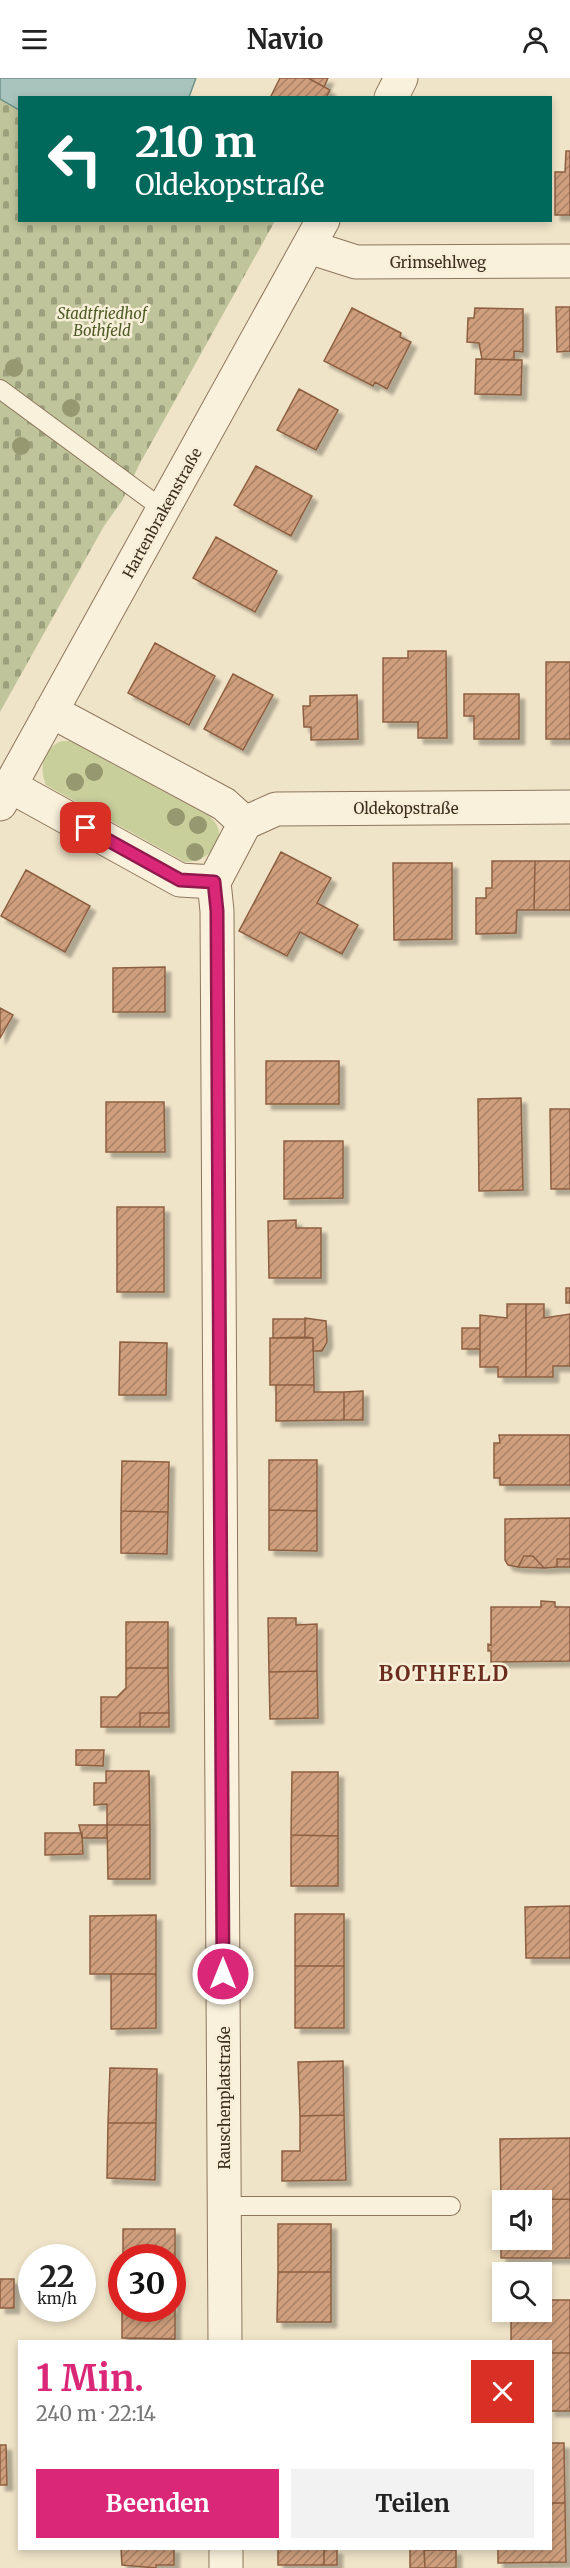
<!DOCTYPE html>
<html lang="de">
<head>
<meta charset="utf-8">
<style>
	:root { --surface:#fff; --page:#f2f2f2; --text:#222; --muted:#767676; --accent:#db2777 }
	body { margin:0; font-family:Merriweather,serif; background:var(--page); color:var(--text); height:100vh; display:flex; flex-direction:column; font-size:22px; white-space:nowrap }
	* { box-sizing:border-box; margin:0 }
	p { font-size:20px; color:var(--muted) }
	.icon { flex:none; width:33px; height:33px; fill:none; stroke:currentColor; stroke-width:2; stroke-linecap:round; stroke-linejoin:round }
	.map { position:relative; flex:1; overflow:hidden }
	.sheet { position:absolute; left:18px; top:2262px; width:534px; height:210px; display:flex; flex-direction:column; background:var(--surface); border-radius:0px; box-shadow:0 3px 9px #0003 }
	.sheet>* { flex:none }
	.guide { position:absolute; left:18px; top:18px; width:534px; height:126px; border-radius:0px; box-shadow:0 3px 9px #0003; background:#00695c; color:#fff; overflow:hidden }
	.tools { position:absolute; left:492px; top:2112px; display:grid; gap:12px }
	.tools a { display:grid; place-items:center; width:60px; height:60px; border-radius:0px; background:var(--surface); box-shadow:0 3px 9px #0003; font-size:30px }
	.speed { position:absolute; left:18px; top:2166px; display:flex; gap:12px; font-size:30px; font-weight:700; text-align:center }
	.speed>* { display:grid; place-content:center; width:78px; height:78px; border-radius:50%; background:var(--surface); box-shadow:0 3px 9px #0003; line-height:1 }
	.speed small { font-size:15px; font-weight:400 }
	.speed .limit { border:9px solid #d22; background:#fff; color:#111 }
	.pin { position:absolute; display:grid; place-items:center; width:51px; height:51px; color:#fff; margin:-26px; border-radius:12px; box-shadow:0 3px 9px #0006 }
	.me { position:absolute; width:66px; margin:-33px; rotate:0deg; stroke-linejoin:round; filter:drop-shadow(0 0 4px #0008) }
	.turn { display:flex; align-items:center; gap:21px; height:126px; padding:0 18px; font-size:27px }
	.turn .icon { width:78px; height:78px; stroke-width:2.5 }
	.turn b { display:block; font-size:42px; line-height:51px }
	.round { display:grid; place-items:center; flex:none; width:63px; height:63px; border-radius:0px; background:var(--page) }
	.summary { display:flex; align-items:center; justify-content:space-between; height:102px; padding:0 18px }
	h1 { font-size:36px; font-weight:700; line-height:45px; color:var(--accent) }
	.primary-button { display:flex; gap:12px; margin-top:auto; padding:12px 18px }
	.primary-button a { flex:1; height:69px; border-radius:0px; background:var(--accent); color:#fff; font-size:24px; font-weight:700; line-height:69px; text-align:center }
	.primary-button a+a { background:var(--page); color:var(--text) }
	header { display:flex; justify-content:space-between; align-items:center; height:78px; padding:0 18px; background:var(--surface); font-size:27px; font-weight:700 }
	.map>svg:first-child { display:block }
</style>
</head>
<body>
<header><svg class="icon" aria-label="menu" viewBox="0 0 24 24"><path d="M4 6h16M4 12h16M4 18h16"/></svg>Navio<svg class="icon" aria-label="person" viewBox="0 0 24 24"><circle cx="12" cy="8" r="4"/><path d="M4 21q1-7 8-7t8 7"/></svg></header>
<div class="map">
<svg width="570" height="2490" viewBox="0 0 570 2490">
	<defs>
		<pattern id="cemetery-stones" width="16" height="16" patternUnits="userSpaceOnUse" patternTransform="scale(1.5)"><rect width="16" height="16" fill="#bfc49a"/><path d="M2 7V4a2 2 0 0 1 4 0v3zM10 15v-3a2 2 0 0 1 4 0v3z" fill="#9ca07d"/></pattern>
		<pattern id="building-hatch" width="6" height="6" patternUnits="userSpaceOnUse" patternTransform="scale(1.5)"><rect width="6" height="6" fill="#cf9f7d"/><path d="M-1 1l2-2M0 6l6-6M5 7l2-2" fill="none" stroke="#a98266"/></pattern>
		<filter id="shadow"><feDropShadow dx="5.5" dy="5.5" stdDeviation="1.5" flood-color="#0004"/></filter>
	</defs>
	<rect width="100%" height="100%" fill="#f0e4c8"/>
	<path fill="#c9cf9b" d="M62,663h8l139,75c24,19 1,47 -24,46l-139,-77c-8,-17 -2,-38 16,-44z"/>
	<path fill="url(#cemetery-stones)" d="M0,21l19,11 1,110 255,1 -136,244 -17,36 -18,25 -104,186z"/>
	<path fill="#a9c4bc" stroke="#6f938a" stroke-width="1.5" d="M0,0h196l-7,19 -169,1 -1,12 -19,-11z"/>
	<path fill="url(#building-hatch)" stroke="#8d5f41" stroke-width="1.5" fill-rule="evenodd" filter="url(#shadow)" d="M280,0h28l22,12 -4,8h-56z
		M308,0h20l-4,9z
		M566,73h4v64h-15v-43h10z
		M556,229h14v44l-13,1z
		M352,230l49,25 -1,4 11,5 -24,47 -12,-7 -2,4 -49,-25z
		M475,230l48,1v43l-9,-1v9l-32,-1 -3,-16 -12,-1 1,-24h6z
		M476,281l46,1 -1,35 -46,-1z
		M299,311l39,21 -22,40 -39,-20z
		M256,388l56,30 -21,40 -57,-31z
		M216,459l61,34 -22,41 -62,-34z
		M155,565l60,33 -26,49 -61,-32z
		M408,573h38l1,87h-29v-16h-35v-64h25z
		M546,584h24v77h-24z
		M233,596l40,21 -30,55 -39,-21z
		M464,616h55v45h-45v-23h-10z
		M357,617l1,44 -47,1v-13h-7l-1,-21h7v-10z
		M281,774l50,26 -14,25 41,22 -16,29 -42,-22 -13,24 -48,-25z
		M492,783h43l-1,49h-17l-1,23 -40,1v-36h10v-10h6z
		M535,783h35v49h-36z
		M393,785h59v76l-58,1z
		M26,792l64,36 -25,46 -64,-36z
		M165,889v45h-52v-44z
		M0,930l13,7 -13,23z
		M266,983h73v43h-73z
		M521,1020l2,92 -44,1 -1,-92z
		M106,1024h58l1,50h-59z
		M550,1031h20v80h-19z
		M284,1063h59v57l-59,1z
		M117,1129h47v85h-47z
		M296,1142v8h25v50h-52l-1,-57z
		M566,1210h4v15h-4z
		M507,1226h19v73h-28v-10h-18v-52l27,3z
		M526,1226h18v14l26,-4v52h-17v11h-27z
		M305,1240l21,3 1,21 -5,9h-9v-13l-8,-1z
		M273,1241h32v18l-32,1z
		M462,1250h18v21h-18z
		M270,1260h43l1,47h-44z
		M120,1264l47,1 -1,52h-47z
		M276,1307h38v7h30v28l-68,1z
		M363,1313v29h-19v-28z
		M499,1357h71v50h-70v-7h-6v-35h6z
		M269,1382h48v51l-48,-1z
		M122,1383l47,1 -1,50 -47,-1z
		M269,1432l48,1v40l-48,-1z
		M121,1433l47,1 -1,42 -46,-1z
		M570,1440v41h-13v8l-13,1 -11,-12h-9l-6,11 -10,-2 -3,-5v-41z
		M524,1478h9l11,12 -26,-1z
		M557,1481h13v8h-13z
		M541,1523l14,1v5h15v54l-79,1v-11h-3v-7l3,1v-38h50z
		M268,1540h28v7l21,-1v47l-48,1z
		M126,1544h42v46h-42z
		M126,1590h42l1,45h-29v14h-39v-30h16l9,-9z
		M317,1593l1,47 -48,1 -1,-47z
		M140,1635h29v14h-29z
		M76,1672h28l-1,16 -27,-1z
		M106,1693h43l1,54h-43v-21l-13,1v-22h12z
		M292,1694h46v64l-47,-1z
		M79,1747h28v13h-25z
		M107,1747h43v54h-42z
		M45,1755h37l1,21 -38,1z
		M291,1757l47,1v50h-47z
		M570,1828v52h-44l-1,-51z
		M295,1836h49v52h-49z
		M156,1837v59h-66v-58z
		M295,1888h49v62h-49z
		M111,1896h45v54l-45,1z
		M343,1983l1,54 -44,1 -2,-54z
		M110,1990l47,1 -1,54h-48z
		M344,2037l2,65 -64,1v-30h18v-35z
		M108,2045h48l-1,57 -48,-2z
		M570,2060v61l-69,1 -1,-61z
		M570,2121v59h-69v-58zM502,2122h40v40h-40z
		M278,2146h53v48h-53z
		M123,2151h52v52h-3v-23h-49z
		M278,2194h53v50h-54z
		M0,2201h14v29h-14z
		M172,2203h3v58l-53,-1v-30h50z
		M542,2222h28v53h-20v-11h-39v-30h31z
		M550,2275h20v58h-20z
		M550,2365h14l1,60h-15z
		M0,2367h6l1,40h-7z
		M550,2425h15l1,59 -68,1v-15h52z
		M121,2470h53v17h-18v3l-34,-3z
		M278,2470h46v17h-46z
		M424,2470l1,20h-15v-19z
		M324,2471h13v16h-13z
		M424,2472h32v18h-31z"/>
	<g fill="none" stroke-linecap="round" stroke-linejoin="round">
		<g stroke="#8d765c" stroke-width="20">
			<path id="service" d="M0,311l164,121
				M224,2128h227"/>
		</g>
		<g stroke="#8d765c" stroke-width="35">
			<path id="minor" d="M391,20l10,-20
				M309,169l47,15 214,-1
				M51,633l173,93 21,19
				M10,708l170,94 34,2 31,-59 31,-14 294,-2
				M0,726l323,-584
				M214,804l3,29 8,1431
				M226,2470v20"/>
		</g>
		<use href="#service" stroke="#faf1dc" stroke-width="18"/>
		<use href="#minor" stroke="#faf1dc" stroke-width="33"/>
	</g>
	<g fill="#96986f">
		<circle cx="14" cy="290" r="9"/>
		<circle cx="71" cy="330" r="9"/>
		<circle cx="21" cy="368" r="9"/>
		<circle cx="94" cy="694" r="9"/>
		<circle cx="75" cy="704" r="9"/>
		<circle cx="176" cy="739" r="9"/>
		<circle cx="198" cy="747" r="9"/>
		<circle cx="195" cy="774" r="9"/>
	</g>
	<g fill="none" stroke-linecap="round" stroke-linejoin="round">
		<g stroke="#8e194d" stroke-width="15">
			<path id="route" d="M86,750l94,52 34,2 3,29 6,1063"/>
		</g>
		<use href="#route" stroke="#db2777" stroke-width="10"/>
	</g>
	<g text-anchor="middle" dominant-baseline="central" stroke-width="5" stroke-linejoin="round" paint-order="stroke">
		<g font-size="15" fill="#3d2e20" stroke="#f7eed8">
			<text x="438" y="184">Grimsehlweg</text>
			<text transform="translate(162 435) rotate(-61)">Hartenbrakenstraße</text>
			<text x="406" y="730">Oldekopstraße</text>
			<text transform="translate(224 2020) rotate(-90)">Rauschenplatstraße</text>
		</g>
		<g font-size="15" font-style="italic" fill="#4d5a26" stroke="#f7eed8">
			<text x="102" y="235">Stadtfriedhof<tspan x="102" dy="17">Bothfeld</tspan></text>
		</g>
		<g font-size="21" font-weight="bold" letter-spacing="1.5" fill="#6b2e1e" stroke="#f7eed8">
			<text x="444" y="1595">BOTHFELD</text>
		</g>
	</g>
</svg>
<div class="tools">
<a><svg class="icon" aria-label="sound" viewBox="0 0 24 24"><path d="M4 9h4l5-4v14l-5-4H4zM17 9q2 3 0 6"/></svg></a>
<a><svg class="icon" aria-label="search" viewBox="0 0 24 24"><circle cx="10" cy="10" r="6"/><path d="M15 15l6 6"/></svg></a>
</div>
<div class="speed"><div>22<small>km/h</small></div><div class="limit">30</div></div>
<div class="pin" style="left:86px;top:750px;background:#d93025"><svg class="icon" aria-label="arrive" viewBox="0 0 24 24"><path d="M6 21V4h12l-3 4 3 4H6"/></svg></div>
<svg class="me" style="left:223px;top:1896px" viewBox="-20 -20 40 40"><circle r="17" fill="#db2777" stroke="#fff" stroke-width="3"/><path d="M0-11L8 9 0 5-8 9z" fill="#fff"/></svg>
<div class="guide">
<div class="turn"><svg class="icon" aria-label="left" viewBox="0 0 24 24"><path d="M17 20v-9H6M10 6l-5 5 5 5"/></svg><div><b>210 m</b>Oldekopstraße</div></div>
</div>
<section class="sheet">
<div class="summary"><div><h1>1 Min.</h1><p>240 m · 22:14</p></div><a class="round" style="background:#d93025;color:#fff"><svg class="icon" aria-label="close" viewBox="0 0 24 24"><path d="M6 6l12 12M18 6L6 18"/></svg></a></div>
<div class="primary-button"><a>Beenden</a><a>Teilen</a></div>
</section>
</div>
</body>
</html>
